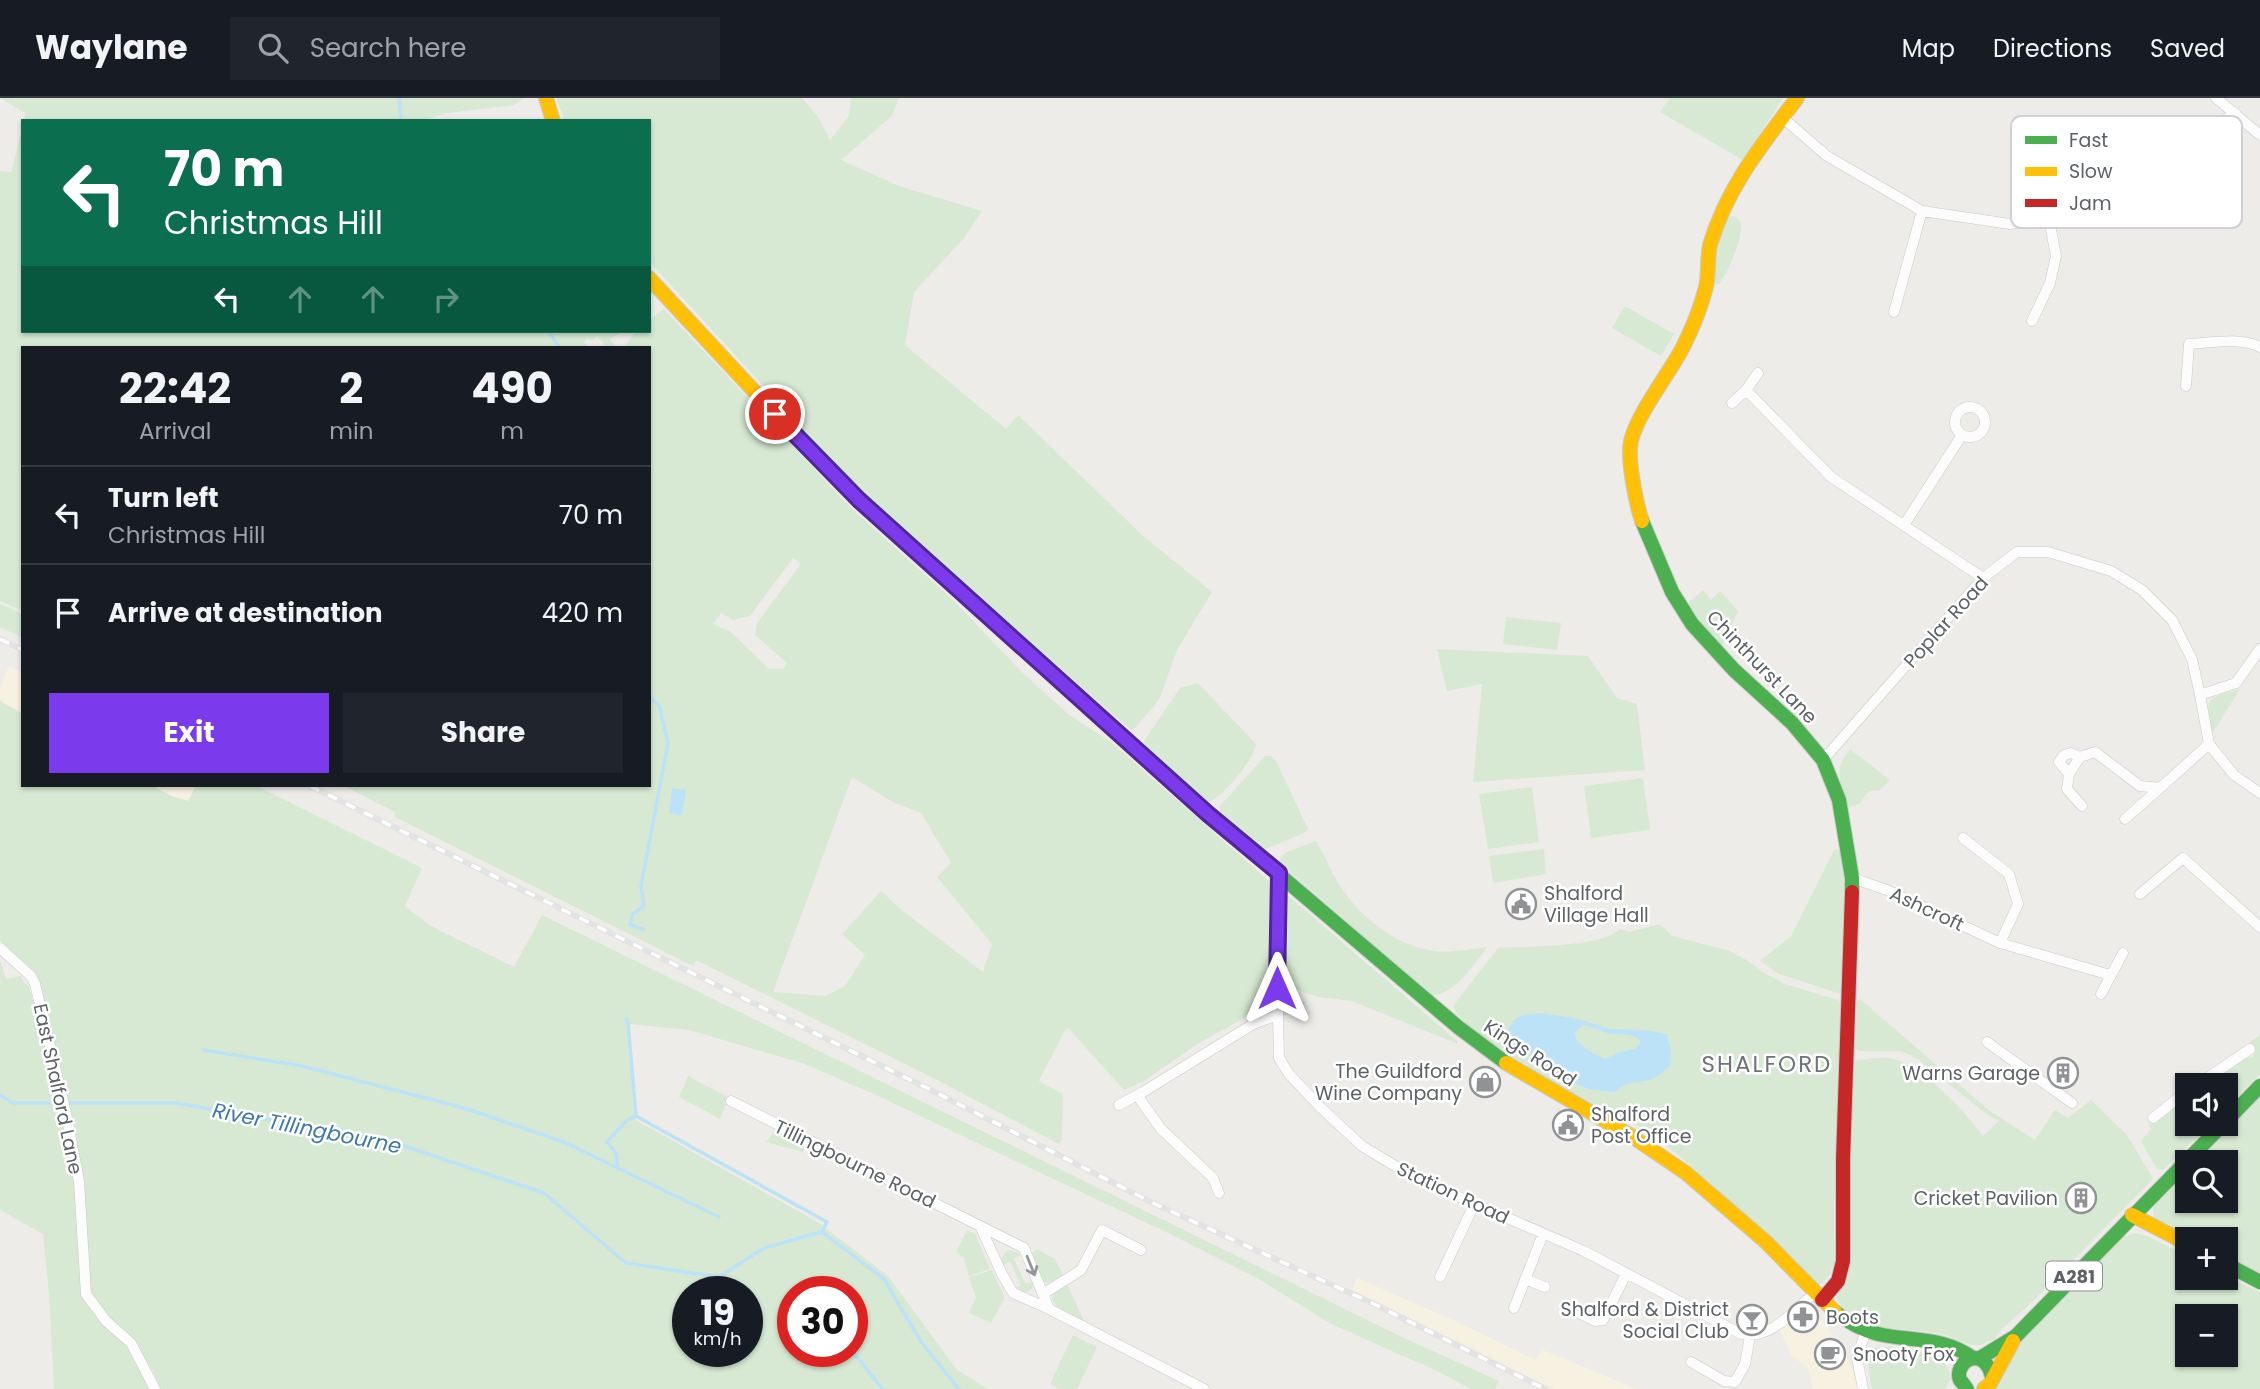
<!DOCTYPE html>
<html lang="en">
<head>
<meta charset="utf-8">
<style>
	:root { --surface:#171b24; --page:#20242c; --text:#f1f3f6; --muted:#9ea1a6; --line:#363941; --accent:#7c3aed }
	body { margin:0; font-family:Poppins,sans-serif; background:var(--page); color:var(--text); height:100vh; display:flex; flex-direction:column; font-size:26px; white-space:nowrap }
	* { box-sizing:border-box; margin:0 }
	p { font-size:23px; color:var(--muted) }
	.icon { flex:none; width:38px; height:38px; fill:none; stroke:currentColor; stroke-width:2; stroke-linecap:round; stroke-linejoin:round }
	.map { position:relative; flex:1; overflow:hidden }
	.drawer { position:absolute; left:21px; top:248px; width:630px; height:441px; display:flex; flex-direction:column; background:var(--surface); border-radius:0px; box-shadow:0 2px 5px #0004 }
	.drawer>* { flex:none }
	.guide { position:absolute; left:21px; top:21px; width:630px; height:214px; border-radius:0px; box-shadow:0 2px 5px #0004; background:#0b6e4f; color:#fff; overflow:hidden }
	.buttons { position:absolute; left:2175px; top:975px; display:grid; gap:14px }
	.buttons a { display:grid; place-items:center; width:63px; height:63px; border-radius:0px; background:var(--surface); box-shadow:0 2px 5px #0004; font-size:35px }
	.speed { position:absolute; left:672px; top:1178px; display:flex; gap:14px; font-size:35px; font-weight:700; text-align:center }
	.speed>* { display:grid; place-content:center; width:91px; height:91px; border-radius:50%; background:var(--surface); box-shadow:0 2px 5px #0004; line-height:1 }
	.speed small { font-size:18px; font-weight:400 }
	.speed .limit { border:10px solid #d22; background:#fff; color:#111 }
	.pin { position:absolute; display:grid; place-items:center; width:60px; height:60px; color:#fff; margin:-30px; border:4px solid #fff; border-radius:50%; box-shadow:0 2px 7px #0007 }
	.me { position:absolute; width:77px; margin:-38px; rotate:0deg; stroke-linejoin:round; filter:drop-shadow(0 0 5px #0008) }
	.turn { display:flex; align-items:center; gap:24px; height:147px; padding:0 28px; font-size:32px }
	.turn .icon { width:91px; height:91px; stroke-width:2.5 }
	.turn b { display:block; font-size:49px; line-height:60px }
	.lanes { display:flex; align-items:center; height:66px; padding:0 28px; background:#0003; justify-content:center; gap:35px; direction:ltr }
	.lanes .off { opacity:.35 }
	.eta { display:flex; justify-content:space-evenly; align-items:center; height:119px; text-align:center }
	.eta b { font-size:42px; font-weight:700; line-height:49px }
	.button { display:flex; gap:14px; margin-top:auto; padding:14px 28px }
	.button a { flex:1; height:80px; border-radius:0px; background:var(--accent); color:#fff; font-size:28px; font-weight:700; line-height:80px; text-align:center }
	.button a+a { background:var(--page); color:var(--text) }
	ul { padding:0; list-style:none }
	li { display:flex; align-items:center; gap:21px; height:98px; padding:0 28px; border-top:2px solid var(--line) }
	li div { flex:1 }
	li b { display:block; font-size:26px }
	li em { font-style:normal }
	header { display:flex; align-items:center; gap:42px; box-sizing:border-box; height:98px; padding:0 35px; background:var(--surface); border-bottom:2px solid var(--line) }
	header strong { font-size:33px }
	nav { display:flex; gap:38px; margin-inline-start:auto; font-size:24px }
	.search { width:490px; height:63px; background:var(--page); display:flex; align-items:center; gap:18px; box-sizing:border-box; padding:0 24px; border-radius:0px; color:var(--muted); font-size:26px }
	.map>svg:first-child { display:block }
</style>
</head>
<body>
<header>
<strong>Waylane</strong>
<div class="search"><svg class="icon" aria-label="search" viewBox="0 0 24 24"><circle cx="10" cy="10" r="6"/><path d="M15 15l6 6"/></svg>Search here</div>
<nav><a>Map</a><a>Directions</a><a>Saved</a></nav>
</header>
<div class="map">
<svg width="2260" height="1291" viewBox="0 0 2260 1291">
	<rect width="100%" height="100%" fill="#eeece8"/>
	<path fill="#f7f1e1" d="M9,568l14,6v42l-23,-13v-13z
		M153,688h42l-6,15 -18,-5z
		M1357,1180l94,41 84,41 8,-10 94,39h-83l-202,-99z
		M1810,1204l37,53 12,34h-46l-5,-21 -16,-12 -14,-29z"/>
	<path fill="#d7e9d3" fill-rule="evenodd" d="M0,0h524l-10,7 -67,8 -26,8h-397l1,-8z
		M556,0h246l17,20 11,22 19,-24 2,-18h48l-7,18 -51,44 58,26 83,25 -18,27 -50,54 -9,53 101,84 12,-14 123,119 71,58 -35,58 -16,45 -5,9 -24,27 -248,-218 -44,-43 -191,-209v-140h-84z
		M1670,0h113l-40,62 -83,-48z
		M23,27v206h601l-14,8 7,9h-10l-10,-12 -6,5 -3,-3 -4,4 5,6h-566v263l-23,-10v-430l11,1z
		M1734,118c4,3 6,4 7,9 1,15 -13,49 -23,60l-7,-3 -3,-7 15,-49 5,-9z
		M1625,208l49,28 -13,22 -49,-28z
		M664,211l189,201 98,88 72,75 45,41 43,28 158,139v123l-70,39 -55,38 -20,9 -56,-62 -4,4 -25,49 24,13 -1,44 -3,6 -120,-63 -243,-121 -3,6 -298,-149v-5l-51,-26h305v-438h-26c12,-13 6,-17 26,-17v-11zM793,460l8,6 -44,59 -2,12 32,28 -4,6h-14l-39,-38 -17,-7 8,-11 12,7 17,-4zM852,679l39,24 30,12 30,50 -14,14 55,67 -9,28 -79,-60 -23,-21 -39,43 23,21 -20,31 -20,10 -52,-4z
		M1703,492l8,10 9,-9 18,20 -17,37 -34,-44z
		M0,506l23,10v24l-23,-11z
		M1506,519l55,6 -4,27 -54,-6z
		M1437,551l151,7 29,42 20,6 8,66 -172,12 9,-98 -35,7z
		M1198,585l58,61c-1,14 -34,54 -47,58l-7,-3 -57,-53 -1,-5 36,-53z
		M2240,591l-28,45c-8,-36 -6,-36 28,-45z
		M0,603l23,13v72h130l18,10 17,5 8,-15h61l165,82 -17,38 24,19 85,42 28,-52 862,423 95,43 -4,8h-24l-34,-18 -106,-47 -72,-45 -91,-46 -290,-137 -73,-32 -116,-34 -60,-6 7,96 183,103 69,53 69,94 31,19h-829l-4,-14 -22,-37c-1,20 11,32 16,51h-95l-5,-95 -6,-60 -43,-24v-250l6,19 15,-3 3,7 5,3 16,57 2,-30 -25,-50 -22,-23zM688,1194h59v59h-59zM793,1194h59v59h-59z
		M1850,651l40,31 -11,11c-11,-2 -14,4 -19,13l-13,4c-7,-22 -14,-40 3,-59z
		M1265,658h6l6,7 31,66 -2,3 -40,17 -6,-1 -38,-32 -3,-9z
		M1643,680l7,52 -59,8 -7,-52z
		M1532,689l7,55 -51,7 -9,-55z
		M1316,743c9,14 14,29 23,43 20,32 56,62 95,67 17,2 36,-2 54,-4 -15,17 -33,49 -57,48l-150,-131 -2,-4 6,-7z
		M1544,751l2,25 -53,9 -4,-27z
		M1834,752h8l3,48 -1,97 -65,-21 -19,-13 31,-25z
		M1286,796l171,147 1,3 -106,-43 -34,-4 -33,-11 -5,-9 1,-77z
		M1657,827h4l11,11 58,15 15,8 21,15 19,10 53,16 5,4 -9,211 1,45 -5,14 -8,10h-5l-28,-31 -119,-105 -33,-23 -59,-28 -57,-34 -49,-34 -15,-15 -4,-8 45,-58c28,-2 103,0 122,-19l9,3z
		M1285,896l20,8 -1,9 -22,5 -1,-17z
		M1860,901l130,112 45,29 20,-30 13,8 23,-18 36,35 26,44 -122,124 -29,26 -8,11 -8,2 -4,3c-14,2 -27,-8 -41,-11 -35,-8 -93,2 -106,-41l14,-129 3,-100 4,-4c12,-1 26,-4 38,-1 31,8 70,52 89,77l16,-15 -10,-5 -71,-57 -17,-8h-42l-5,-4 1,-44z
		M2260,937v39l-34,34v-23h-22l36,-25 13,-3 2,-7 -6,-7z
		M688,978l41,22 -9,21 -41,-22z
		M2260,999v180l-34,-18v-20h-39l-33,-21 -1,-10 12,-16 22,-23 1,31h38v-38h-31z
		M2170,1009h10l7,3 1,14h13l2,3 -1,5 -39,38 -6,-1 -16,-28 10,-12 -2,-4z
		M779,1034l26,14 -2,6 -37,-10 7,-9z
		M967,1132l8,4 15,35 -21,7 -5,-18 -8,-6z
		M2133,1135l12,2 42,21 1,22 38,-1 34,15v97h-263l13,-31 23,-31 89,-89zM2188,1218h38v38h-38z
		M1037,1151l18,10 9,18 -16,6 -5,-2 -12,-27z
		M1008,1152l13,4 -7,5 11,24 8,-1 -1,7 -7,4 -11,-4 7,-4 -11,-23 -8,3v-8z
		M992,1172l13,28 -14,25 -22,-10 7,-16 -7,-20z
		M1067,1186l17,37 -26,-13 -6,-8 3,-10z
		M1073,1237l24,12 -20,42h-17l-10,-5z
		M1876,1249c24,0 73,1 75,32l-6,10h-73c-3,-15 -8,-31 4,-42z"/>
	<path fill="#bce2f8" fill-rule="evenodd" d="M672,690l14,2 -4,25 -13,-2z
		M1542,915l36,6 32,10 35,1 22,4 4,18 -1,14c-6,5 -14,12 -21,14 -15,4 -21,0 -34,12l-22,-2 -18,-6 -29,-13 -26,-29 -13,-10c8,-19 16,-17 35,-19zM1584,927c8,2 15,5 23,8 12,3 26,-2 34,9l-6,7 -15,3 -15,7 -16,-8 -13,-11 -1,-8z"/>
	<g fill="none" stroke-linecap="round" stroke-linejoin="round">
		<path stroke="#bce2f8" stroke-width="3.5" d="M399,0l2,23
			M548,233l12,17
			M643,831l-13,-4 3,-11 11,-8 -3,-20 27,-143 -9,-38 -10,-8
			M626,921l2,4 8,93 191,106 -5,10
			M204,952l98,16 162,42 100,34 155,75
			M0,997l13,8h164l215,39 152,51 82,70 93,14 45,-29 58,-16
			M618,1071l-2,-16 -9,-11 19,-21 10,-5
			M822,1134l62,47 37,63 38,47
			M852,1253l31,38"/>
		<g stroke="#c9c9c9" stroke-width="11">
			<path id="street" d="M2216,0l44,37
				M1783,20l44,38 95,55 88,13 39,-5
				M2165,81l69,-67
				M1894,214l28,-101
				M2032,223l18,-38 6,-27 -7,-37 6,-52
				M2186,288l3,-42c22,-1 50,-7 71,3
				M1746,292l85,87 152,101
				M1732,305l14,-13 12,-17
				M1955 324a15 15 0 1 1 30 0a15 15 0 1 1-30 0Z
				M1904,427l58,-90
				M2200,597l36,-12 24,-34
				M2080,659l-9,-4 -7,2 -5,7 10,12 11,-17 15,-5 45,34 20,2 49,-44
				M1823,662l160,-182 34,-26h31l63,19 31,19 30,30 20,39 8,36 9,49 25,31 26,18
				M2069,676l-2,15 15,17
				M2125,721l35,-31
				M1963,740l46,36 9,30 -18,39
				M1279,775l-3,52 3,133 10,16 31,33 42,39 53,32 169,73 157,83c28,7 55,-25 74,-41
				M1852,780l35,12 113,53 110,32
				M2140,796l43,-36 77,69
				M0,850l31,28 4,8 31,129 13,68 7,113 20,27 25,22 24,46
				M2101,896l22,-41
				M1987,944l85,61
				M2197,987l53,-36
				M1137,997l24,34 52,49 6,15
				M731,1003l293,147 25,61 -36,-16 -11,-19 -22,-48
				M1119,1007l24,-13 112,-69 23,-8
				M2153,1020l29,-23
				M1440,1179l34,-72
				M1525,1181l20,8
				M1043,1196l38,-24 21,-40 39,20
				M1514,1210l29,-74
				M1049,1211l155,80
				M1581,1216l14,7 8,-1 23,-46
				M1691,1264l33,19 11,1 10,-18 5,-28
				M1863,1291l-6,-31 9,-28"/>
		</g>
		<g stroke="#cacaca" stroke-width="16">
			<path id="fast" d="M1642,423l30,71 20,32 42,46 58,53 31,37 16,40 13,78v14
				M1079,600l129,116 250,213 48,36
				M2226,1023l34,-35
				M2226,1166l34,18
				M1835,1214c13,10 27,18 43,22 35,8 64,2 95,24
				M1980,1260l36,-22 207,-212
				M1967,1291c0,-1 -7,-9 -7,-9 -7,-18 24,-37 32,-3"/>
		</g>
		<g stroke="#cacaca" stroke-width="16">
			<path id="slow" d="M546,0l7,23
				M649,180l143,154 67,68 220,198
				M1642,423c-6,-18 -15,-62 -11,-80 6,-27 38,-67 52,-94 9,-18 18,-40 23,-60 3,-13 1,-29 4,-42 17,-58 52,-100 87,-147
				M1506,965l127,74 53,36 80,69 69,70
				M2132,1117l56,29
				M1984,1291l6,-5 23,-43"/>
		</g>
		<g stroke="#cacaca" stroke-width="16">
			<path id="jam" d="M1822,1202l16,-19 5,-20v-102l9,-267"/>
		</g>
		<use href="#street" stroke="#fcfcfc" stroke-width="10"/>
		<use href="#fast" stroke="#4caf50" stroke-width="14"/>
		<use href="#slow" stroke="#ffc107" stroke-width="14"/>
		<use href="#jam" stroke="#c62828" stroke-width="14"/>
		<g stroke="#e3e3e3" stroke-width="6">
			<path id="rail" d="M0,541l23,11
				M310,688l617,302 228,116 219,100 171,85"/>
		</g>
		<use href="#rail" stroke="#fff" stroke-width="3.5" stroke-dasharray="10" stroke-linecap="butt"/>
	</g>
	<defs><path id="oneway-shaft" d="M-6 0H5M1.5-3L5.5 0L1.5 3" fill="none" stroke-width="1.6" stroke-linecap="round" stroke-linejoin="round" transform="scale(1.75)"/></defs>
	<use stroke="#95989a" href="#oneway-shaft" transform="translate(1031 1168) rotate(68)"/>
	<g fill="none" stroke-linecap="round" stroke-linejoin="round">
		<g stroke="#51269a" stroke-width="18">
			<path id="route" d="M775,316l84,86 349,314 71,59 -2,115"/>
		</g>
		<use href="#route" stroke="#7c3aed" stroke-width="12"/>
	</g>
	<defs>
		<g id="civic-ring" transform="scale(1.575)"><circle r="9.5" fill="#fff" stroke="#909294" stroke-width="1.5"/><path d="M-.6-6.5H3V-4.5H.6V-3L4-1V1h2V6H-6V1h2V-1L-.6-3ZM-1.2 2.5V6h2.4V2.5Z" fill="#909294"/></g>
		<g id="building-ring" transform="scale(1.575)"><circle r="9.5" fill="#fff" stroke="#909294" stroke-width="1.5"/><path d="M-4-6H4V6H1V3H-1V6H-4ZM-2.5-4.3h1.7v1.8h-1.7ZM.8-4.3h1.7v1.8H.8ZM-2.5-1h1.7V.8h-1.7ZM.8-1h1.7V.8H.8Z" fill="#909294"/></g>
		<g id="shop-ring" transform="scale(1.575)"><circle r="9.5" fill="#fff" stroke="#909294" stroke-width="1.5"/><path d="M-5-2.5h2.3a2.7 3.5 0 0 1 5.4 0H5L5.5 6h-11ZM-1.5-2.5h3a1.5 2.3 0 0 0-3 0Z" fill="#909294"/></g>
		<g id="pharmacy-ring" transform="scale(1.575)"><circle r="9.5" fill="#fff" stroke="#909294" stroke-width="1.5"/><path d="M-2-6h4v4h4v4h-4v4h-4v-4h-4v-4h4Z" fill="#909294"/></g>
		<g id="bar-ring" transform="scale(1.575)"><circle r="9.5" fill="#fff" stroke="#909294" stroke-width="1.5"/><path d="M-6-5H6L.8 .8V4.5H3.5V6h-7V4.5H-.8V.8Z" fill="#909294"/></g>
		<g id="cafe-ring" transform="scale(1.575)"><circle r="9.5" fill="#fff" stroke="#909294" stroke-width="1.5"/><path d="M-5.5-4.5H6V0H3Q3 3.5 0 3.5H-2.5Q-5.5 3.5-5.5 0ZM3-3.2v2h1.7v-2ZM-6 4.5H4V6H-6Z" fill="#909294"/></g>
	</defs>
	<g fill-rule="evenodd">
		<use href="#civic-ring" x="1521" y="806"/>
		<use href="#building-ring" x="2063" y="975"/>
		<use href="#shop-ring" x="1485" y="984"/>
		<use href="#civic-ring" x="1568" y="1027"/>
		<use href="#building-ring" x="2081" y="1100"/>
		<use href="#pharmacy-ring" x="1803" y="1219"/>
		<use href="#bar-ring" x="1752" y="1222"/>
		<use href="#cafe-ring" x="1830" y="1256"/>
	</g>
	<g text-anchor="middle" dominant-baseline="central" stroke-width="5" stroke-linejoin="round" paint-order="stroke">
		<rect fill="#fff" stroke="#8e9194" stroke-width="2" x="2046" y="1163.5" width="56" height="29" rx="5"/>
		<g font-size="18" font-weight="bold" fill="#5d6266">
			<text x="2074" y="1178">A281</text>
		</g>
		<g font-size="19" fill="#5d6266" stroke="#fff">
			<text transform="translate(1946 524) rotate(-48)">Poplar Road</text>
			<text transform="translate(1762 569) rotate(46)">Chinthurst Lane</text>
			<text transform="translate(1927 811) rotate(25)">Ashcroft</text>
			<text transform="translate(1530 955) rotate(33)">Kings Road</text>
			<text transform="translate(58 991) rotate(78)">East Shalford Lane</text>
			<text transform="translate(855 1066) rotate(26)">Tillingbourne Road</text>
			<text transform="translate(1453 1095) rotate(25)">Station Road</text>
		</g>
		<g font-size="19" fill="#5d6266" stroke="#fff" text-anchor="start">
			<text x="1544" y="795">Shalford<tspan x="1544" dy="22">Village Hall</tspan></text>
			<text x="1462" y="973" text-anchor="end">The Guildford<tspan x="1462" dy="22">Wine Company</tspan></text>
			<text x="2040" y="975" text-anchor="end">Warns Garage</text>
			<text x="1591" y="1016">Shalford<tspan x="1591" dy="22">Post Office</tspan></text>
			<text x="2058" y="1100" text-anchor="end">Cricket Pavilion</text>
			<text x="1729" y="1211" text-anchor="end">Shalford &amp; District<tspan x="1729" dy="22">Social Club</tspan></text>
			<text x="1826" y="1219">Boots</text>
			<text x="1853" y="1256">Snooty Fox</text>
		</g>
		<g font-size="21" font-style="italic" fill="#3f78aa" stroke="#fff">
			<text transform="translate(307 1030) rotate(11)">River Tillingbourne</text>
		</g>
		<g font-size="23" letter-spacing="2" fill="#6e7478" stroke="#fff">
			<text x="1767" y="966">SHALFORD</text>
		</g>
	</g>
	<rect x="2011" y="18" width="231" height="112" rx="10" fill="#fff" stroke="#ced0d1" stroke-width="2"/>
	<rect x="2025" y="38" width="32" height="8" fill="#4caf50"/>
	<rect x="2025" y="69" width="32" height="9" fill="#ffc107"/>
	<rect x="2025" y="101" width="32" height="8" fill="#c62828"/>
	<g font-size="19" fill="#5d6266">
		<text x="2069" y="49">Fast</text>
		<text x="2069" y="80">Slow</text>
		<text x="2069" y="112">Jam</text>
	</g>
</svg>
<div class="buttons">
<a><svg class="icon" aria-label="sound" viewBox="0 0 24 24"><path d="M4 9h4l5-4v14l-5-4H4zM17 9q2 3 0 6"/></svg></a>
<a><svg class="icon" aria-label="search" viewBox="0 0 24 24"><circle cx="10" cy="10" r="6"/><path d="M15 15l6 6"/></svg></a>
<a>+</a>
<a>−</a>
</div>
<div class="speed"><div>19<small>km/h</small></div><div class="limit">30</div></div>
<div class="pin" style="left:775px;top:316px;background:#d93025"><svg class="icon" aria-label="arrive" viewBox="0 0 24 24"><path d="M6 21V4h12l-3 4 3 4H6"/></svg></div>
<svg class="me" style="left:1277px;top:890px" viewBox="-20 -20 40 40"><path d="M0-17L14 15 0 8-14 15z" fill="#7c3aed" stroke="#fff" stroke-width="4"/></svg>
<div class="guide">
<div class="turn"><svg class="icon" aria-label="left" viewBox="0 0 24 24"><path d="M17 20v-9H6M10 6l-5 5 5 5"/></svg><div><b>70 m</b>Christmas Hill</div></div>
<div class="lanes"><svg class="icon" aria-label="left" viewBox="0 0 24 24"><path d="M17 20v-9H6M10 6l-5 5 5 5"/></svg><svg class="icon off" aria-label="ahead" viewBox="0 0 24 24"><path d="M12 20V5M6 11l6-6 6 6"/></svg><svg class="icon off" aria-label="ahead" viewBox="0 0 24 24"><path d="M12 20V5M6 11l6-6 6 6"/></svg><svg class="icon off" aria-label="right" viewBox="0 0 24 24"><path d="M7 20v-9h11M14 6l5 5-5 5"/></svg></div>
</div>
<section class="drawer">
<div class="eta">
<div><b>22:42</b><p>Arrival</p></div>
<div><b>2</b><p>min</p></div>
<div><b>490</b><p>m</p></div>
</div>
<ul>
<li><svg class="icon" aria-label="left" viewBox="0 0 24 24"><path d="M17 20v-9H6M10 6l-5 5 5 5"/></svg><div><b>Turn left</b><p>Christmas Hill</p></div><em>70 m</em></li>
<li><svg class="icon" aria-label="arrive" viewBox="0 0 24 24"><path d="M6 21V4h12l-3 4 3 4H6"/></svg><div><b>Arrive at destination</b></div><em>420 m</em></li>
</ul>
<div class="button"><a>Exit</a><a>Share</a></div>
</section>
</div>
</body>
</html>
